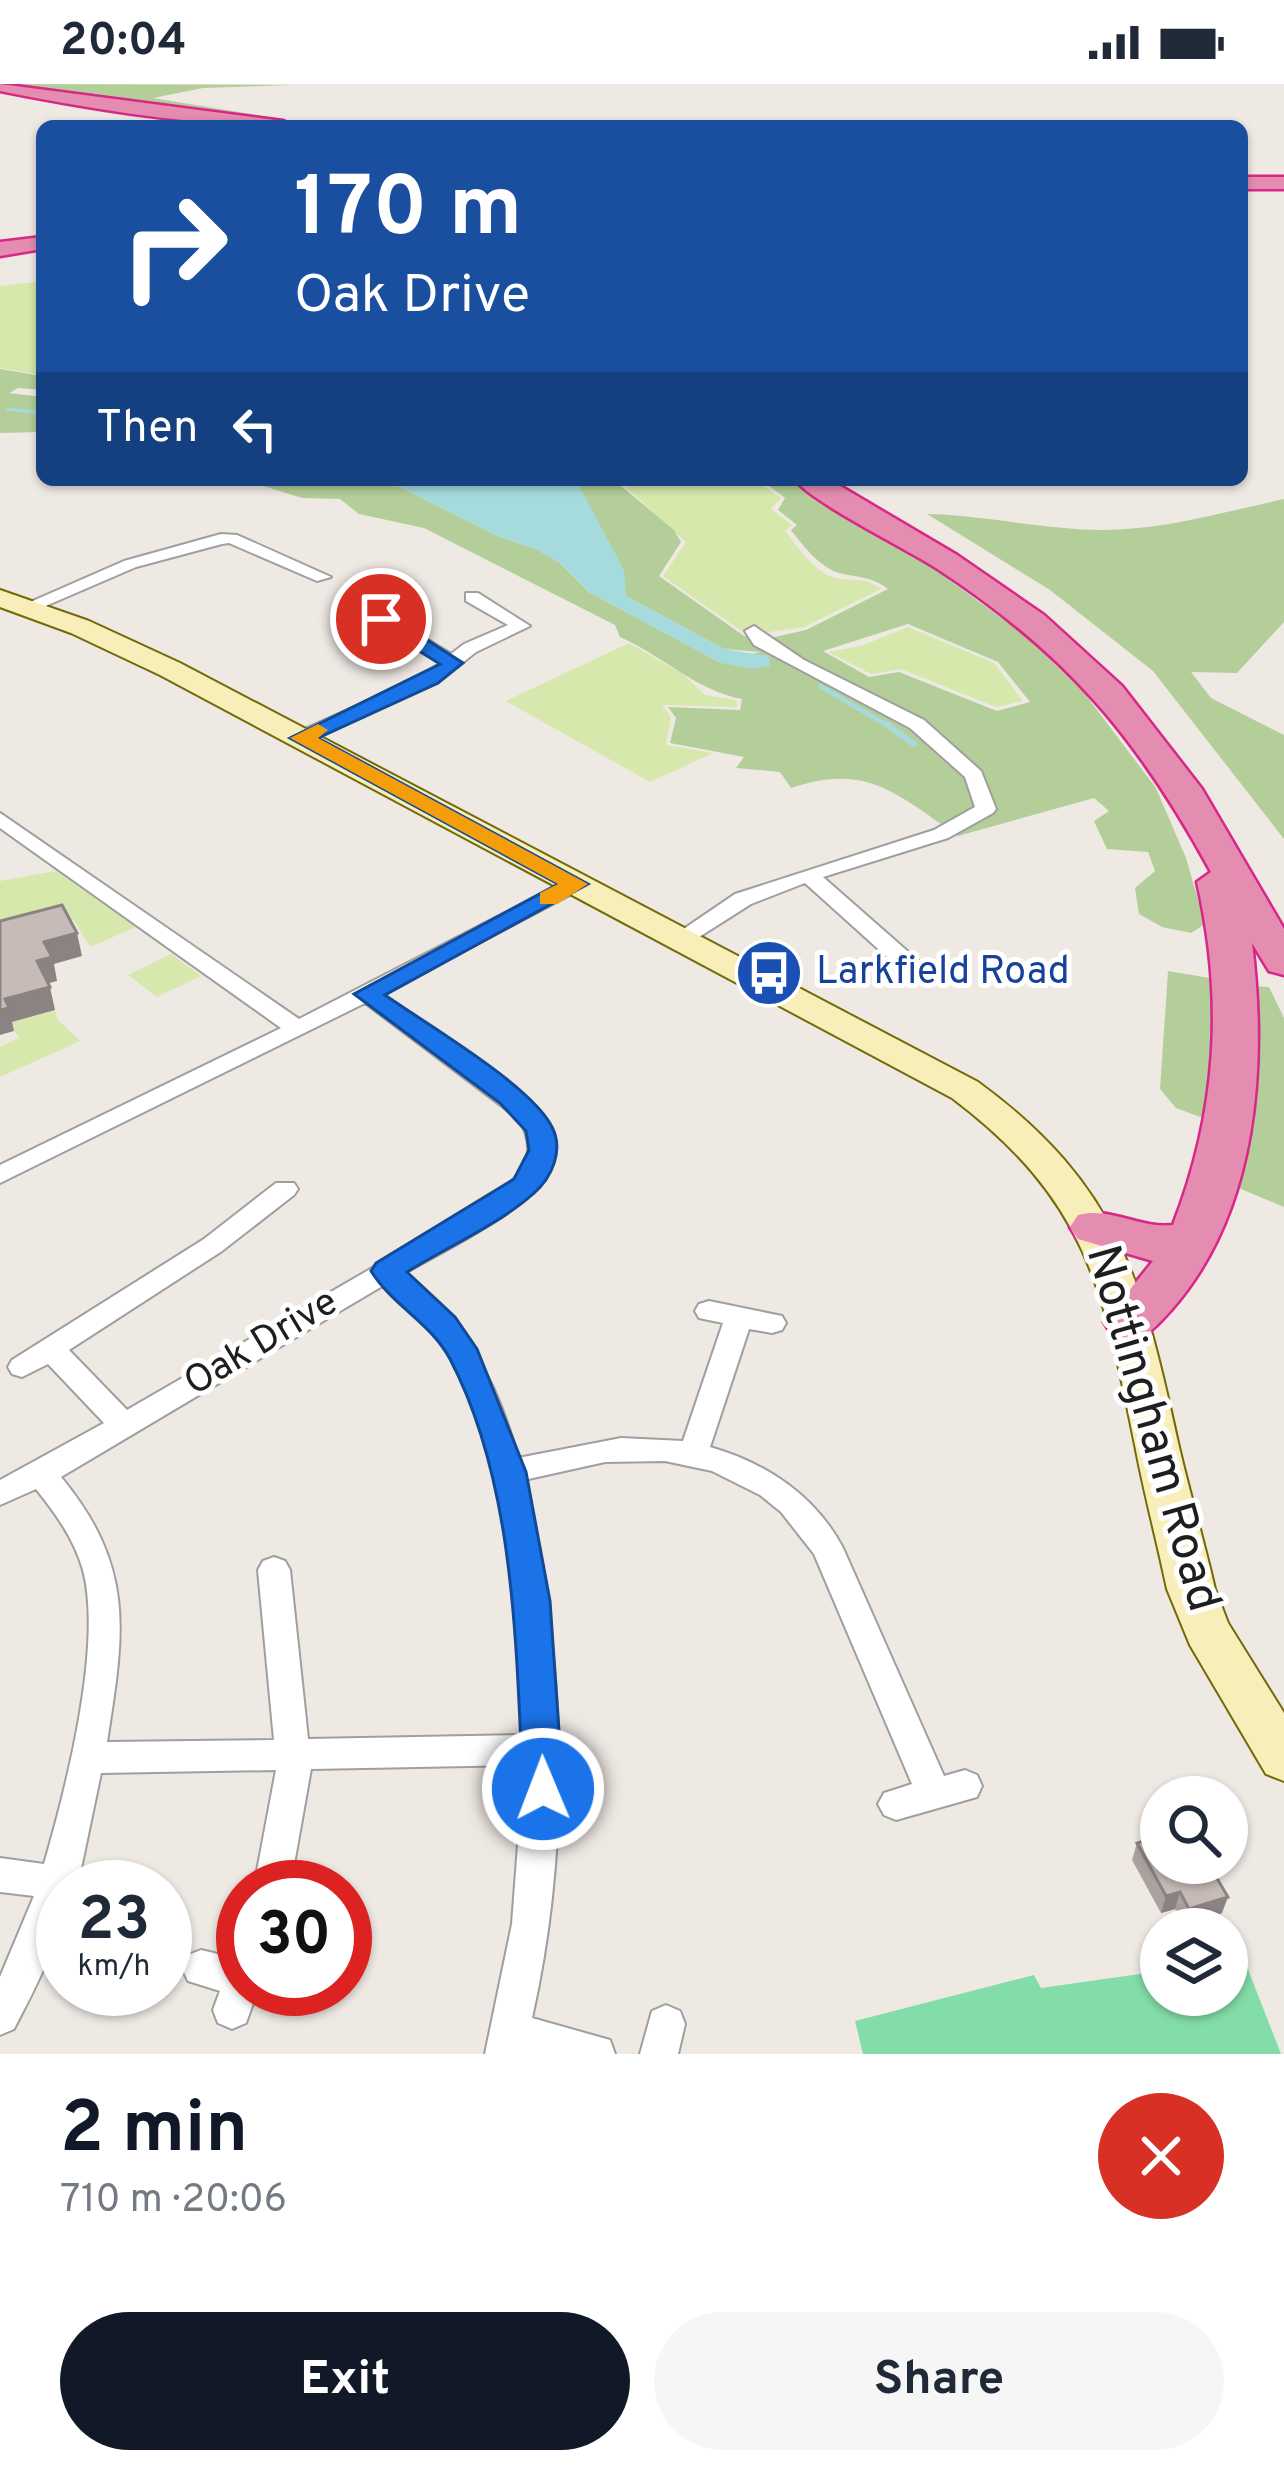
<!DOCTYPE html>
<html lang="en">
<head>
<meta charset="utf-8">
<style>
	:root { --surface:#fff; --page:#f6f6f7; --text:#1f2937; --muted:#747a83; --accent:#111827 }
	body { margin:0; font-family:Overpass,sans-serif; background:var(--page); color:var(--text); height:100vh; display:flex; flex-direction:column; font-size:45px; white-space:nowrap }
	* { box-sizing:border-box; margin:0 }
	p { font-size:39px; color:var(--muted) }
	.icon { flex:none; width:66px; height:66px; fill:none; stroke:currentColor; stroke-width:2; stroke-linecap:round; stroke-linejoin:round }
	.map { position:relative; height:1970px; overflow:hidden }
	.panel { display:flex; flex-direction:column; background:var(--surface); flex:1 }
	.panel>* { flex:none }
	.guide { position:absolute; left:36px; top:36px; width:1212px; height:366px; border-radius:18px; box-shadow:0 3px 9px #0004; background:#1a4fa0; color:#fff; overflow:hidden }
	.buttons { position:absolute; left:1140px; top:1692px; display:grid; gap:24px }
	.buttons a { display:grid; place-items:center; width:108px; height:108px; border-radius:50%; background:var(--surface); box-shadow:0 3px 9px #0004; font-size:60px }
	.speed { position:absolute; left:36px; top:1776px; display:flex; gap:24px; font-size:60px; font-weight:700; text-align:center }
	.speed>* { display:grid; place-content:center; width:156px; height:156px; border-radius:50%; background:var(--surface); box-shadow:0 3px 9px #0004; line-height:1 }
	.speed small { font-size:30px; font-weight:400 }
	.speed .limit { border:18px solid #d22; background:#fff; color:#111 }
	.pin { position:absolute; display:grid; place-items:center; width:102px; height:102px; color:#fff; margin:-51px; border:6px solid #fff; border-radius:50%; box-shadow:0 3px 12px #0007 }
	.me { position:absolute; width:132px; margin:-66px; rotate:359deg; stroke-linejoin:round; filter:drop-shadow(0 0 9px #0008) }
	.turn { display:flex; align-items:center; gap:42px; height:252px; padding:0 60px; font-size:54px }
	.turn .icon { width:156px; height:156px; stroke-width:2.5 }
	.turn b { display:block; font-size:84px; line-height:102px }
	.then { display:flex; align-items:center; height:114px; padding:0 60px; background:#0003; gap:24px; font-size:45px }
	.round { display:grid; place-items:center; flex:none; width:126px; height:126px; border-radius:63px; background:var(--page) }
	.summary { display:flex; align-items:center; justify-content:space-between; height:204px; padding:0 60px }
	h1 { font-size:72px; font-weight:700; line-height:90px; color:var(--accent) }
	.action { display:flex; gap:24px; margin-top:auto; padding:24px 60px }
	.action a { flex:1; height:138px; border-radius:72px; background:var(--accent); color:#fff; font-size:48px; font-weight:700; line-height:138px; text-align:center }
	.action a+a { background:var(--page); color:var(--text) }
	.status { display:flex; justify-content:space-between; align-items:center; height:84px; padding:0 60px; background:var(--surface); direction:ltr }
	.status svg { height:33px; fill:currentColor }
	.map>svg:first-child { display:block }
</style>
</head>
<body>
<div class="status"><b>20:04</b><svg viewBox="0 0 49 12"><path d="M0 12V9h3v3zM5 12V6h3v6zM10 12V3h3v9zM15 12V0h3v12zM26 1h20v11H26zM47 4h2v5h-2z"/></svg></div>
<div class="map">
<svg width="1284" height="1970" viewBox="0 0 1284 1970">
	<rect width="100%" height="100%" fill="#efe9e4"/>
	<path fill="#d6e8ab" d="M42,197v94l-42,-7v-82z
		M618,396h137l26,18 -10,11 21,16 -7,6c13,16 29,41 50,47 19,4 29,-2 46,11l-77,38 -57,8 -84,-59 23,-34z
		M908,543l86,36 29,38 -27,6 -95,-38 -30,5 -43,-22 33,-6z
		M629,559l55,32 21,20 31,5 1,7 -75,-2 9,12 -5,28 47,8 -63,29 -144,-81z
		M56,787l80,56 -46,20 -17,-28 -73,17v-55z
		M171,870l30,22 -44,21 -29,-22z
		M55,926l3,10 22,21 -80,36v-30l19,-9 -9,-15z"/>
	<path fill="#b4ce99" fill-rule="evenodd" d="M9,0l283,1 -89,3 -50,10 172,28 -278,-33z
		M0,285l42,7v14l-24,-2 -9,5 33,4v35l-42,1z
		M244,396h142l112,56 40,14 22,13 29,29 132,71 39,-11 -36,-3 -98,-53 -50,-116h38l60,50 7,12 -22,34 85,60 31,1 31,-7 82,-41c-16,-12 -26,-11 -45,-15 -21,-4 -39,-27 -52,-44l6,-5 -19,-15 7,-12 -24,-18h29l140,86 92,67 60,57 74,98 30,70 19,66 -14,9 -29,-6 -23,-13 -4,-26 20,-17 -7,-19 -41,-3 -13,-28 15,-10 -15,-13 -136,38c-61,-42 -91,-74 -167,-48l-11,-16 -44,-4 8,-11 -74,-14 6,-25 -8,-11 72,3 2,-11c-45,-8 -79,-43 -122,-62l-5,-12 -191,-97 -65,-14 -19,-15 -38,-1zM908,540l90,38 32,40 -33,9 -98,-39 -30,5 -46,-26z
		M1284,415v123l-47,51 -46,-1 20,26 73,37v104l-131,-168 -103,-81 -123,-76c58,1 116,16 175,16 61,0 122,-18 182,-31z
		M1168,887l48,8 4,60 -14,80 -30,-11 -16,-19z
		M1252,902l17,1 15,31v189l-57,-24 30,-109z"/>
	<path fill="#83dda8" d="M1244,1875l37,95h-418l-8,-33 179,-46 7,13 120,-17v24h66v-33z"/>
	<path fill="#a5dbdc" d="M386,396h190l48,90 2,26 98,53 45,7 1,10 -18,3 -31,-6 -132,-71 -29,-29 -22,-13 -40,-14z"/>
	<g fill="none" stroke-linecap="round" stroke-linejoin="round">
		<path stroke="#a5dbdc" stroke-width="3" d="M7,325l35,4"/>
		<path stroke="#a5dbdc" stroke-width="4.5" d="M820,602l72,42"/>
		<path stroke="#a5dbdc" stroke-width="6" d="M888,641l26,19"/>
		<g stroke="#9f9f9f" stroke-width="4">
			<path id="street" d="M221,450l16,1 94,42 -14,4 -88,-38 -7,1 -86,23 -102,44 -15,-4 105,-46z
				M466,509h12l52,33 -54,26 -39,31 -129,59h-14v-8l131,-59 15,-12 -65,-40v-8h12l64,39 13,-10 44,-19 -42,-24z
				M754,542l50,34 120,60 57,51 15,38 -3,4 -45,25 -125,39 99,87 3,5 -3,5h-16l-101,-91 -54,21 -63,40 -8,2 -11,-7 66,-45 199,-64 41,-23 -10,-30 -55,-49 -156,-83 -9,-14z
				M0,729l299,206 270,-139h14l4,4 -4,4 -201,106 155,114c10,16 22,33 16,53 -14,46 -108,88 -148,112 61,55 92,106 113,185l103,-20 62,3 40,-118 -24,-5 -4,-7 4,-7 10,-3 73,15 4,7 -4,7 -10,3 -23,-4 -39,118c56,16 105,48 133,101l101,228 21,-6 12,5 5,11 -5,11 -81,23 -12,-5 -6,-11 6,-11 28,-9 -98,-230 -33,-42 -21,-17 -48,-24 -47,-10 -60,1 -81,18c41,177 48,360 8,538l78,22 5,14h-130l27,-130 12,-159 -213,4 -21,118h-36l22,-117 -175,3 -23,110 -2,4h-13c0,52 -26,97 -49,142l-14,6v-58l34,-81 -34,-4v-34l44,6c22,-75 59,-219 39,-294 -9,-31 -27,-56 -47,-81l-36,16v-25l104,-57 -56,-59 -26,13 -10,-3 -4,-7 4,-7 192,-121 72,-56h18l4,6 -4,6 -72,56 -153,99 58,60 347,-201c35,-25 72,-43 45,-90l-154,-116 -365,180v-18l281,-137 -281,-200zM384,1201c23,21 46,41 63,67 59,89 76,277 77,383l-216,4 -18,-169 -5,-9 -11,-4 -11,4 -5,9 16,170 -167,2c17,-109 29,-174 -46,-265z
				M201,1866l42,10v29h15l-12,34 -14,6 -14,-6 -5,-13 7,-19 -32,-10 -6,-13 6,-13z
				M666,1921l14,6 5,13 -7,30h-38l12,-43z"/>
		</g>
		<g stroke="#746906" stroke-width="4">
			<path id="secondary" d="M0,506l89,31 91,42 798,419c142,104 165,201 201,365 11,47 25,94 36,142l13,34 56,90v68l-18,-7 -76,-129 -23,-56c-10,-48 -23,-96 -32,-144 -32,-158 -48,-245 -183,-347l-792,-423 -89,-42 -71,-26z"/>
		</g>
		<g stroke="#d82788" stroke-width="5">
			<path id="highway" d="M0,0l283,37 9,5c-98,0 -196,-16 -292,-35z
				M1242,93h42v12h-42z
				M42,153v12l-42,7v-14z
				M795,396h35l127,75 87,60 78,71 80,103 82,140v46l-15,-4 -17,-28c15,123 6,268 -80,366 -20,22 -30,35 -60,26l-8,-13 49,-61 -75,-22 -8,-12 8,-12c32,-9 61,14 95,10 44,-113 51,-225 24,-343l14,-10c-74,-136 -145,-219 -275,-304 -33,-21 -121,-64 -141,-88z"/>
		</g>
		<use href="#street" fill="#fff" fill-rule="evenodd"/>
		<use href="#secondary" fill="#f8eeb9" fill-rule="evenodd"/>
		<use href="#highway" fill="#e58db0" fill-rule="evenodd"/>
	</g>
	<path fill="#aba19e" d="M1137,1759l85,70 -38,12 -9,-16 -14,4 -29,-53z"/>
	<path fill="#8b8381" d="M77,849l5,23 -28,8 3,17 -15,4 -5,-24 7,-19z
		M50,903l5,23 -43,12 2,9 -14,4v-25l5,-11z
		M1180,1808l-5,17 -14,4 5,-17z
		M1228,1813l-6,16 -38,12 5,-16z"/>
	<path fill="#c7bbb8" stroke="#8b8381" stroke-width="3" d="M62,821l15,28 -33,9 8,15 -15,4 13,26 -45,12 4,9 -9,2v-89z
		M1161,1751v28h47l20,34 -39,12 -9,-17 -14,4 -29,-53z"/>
	<path fill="#1a73e8" stroke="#114b97" stroke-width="3" d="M374,531h14l75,48 -25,20 -120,55 270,146 -203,111c41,29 146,90 167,132 12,23 0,51 -19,67 -35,31 -86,53 -126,78l48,45 22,32 49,123 24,129 13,188 -6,12 -14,6 -14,-6 -6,-12c-7,-139 -7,-304 -73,-430 -19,-36 -58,-54 -79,-88l5,-8 138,-84 15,-29 -3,-19 -26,-28 -146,-109 204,-110 -268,-146 150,-74 -66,-41z"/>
	<path fill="#f59e0b" d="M318,640l10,6 -10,8 270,146 -31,20h-17v-11l18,-9 -268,-146z"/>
	<defs>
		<g id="bus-disc" transform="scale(3.45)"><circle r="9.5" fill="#1a4fb4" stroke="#fff"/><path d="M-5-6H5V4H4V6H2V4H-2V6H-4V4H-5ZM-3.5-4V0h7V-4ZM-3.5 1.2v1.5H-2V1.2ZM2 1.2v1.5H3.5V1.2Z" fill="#fff"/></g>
	</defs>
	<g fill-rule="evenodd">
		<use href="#bus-disc" x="769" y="889"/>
	</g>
	<g text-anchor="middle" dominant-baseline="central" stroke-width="10" stroke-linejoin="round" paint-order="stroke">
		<g font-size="39" fill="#164399" stroke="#fff" text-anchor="start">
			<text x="816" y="889">Larkfield Road</text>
		</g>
		<g font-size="39" fill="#1e1e1e" stroke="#fff">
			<text transform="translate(262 1260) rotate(-31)">Oak Drive</text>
		</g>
		<g font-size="48" fill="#1e1e1e" stroke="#fff">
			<text transform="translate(1151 1345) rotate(74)">Nottingham Road</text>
		</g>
	</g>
</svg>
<div class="buttons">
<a><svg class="icon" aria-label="search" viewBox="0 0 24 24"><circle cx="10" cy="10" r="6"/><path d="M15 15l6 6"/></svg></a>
<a><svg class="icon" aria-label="layers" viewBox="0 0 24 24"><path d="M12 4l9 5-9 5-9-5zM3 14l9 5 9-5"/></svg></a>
</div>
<div class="speed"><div>23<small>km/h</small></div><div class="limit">30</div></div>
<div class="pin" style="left:381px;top:535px;background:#d93025"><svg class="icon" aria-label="arrive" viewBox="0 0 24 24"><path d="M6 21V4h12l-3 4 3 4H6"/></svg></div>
<svg class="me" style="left:543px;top:1705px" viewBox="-20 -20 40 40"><circle r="17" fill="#1a73e8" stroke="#fff" stroke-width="3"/><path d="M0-11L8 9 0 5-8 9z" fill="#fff"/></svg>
<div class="guide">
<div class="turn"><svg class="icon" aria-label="right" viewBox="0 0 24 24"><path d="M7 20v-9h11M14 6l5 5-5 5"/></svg><div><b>170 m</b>Oak Drive</div></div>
<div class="then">Then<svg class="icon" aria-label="left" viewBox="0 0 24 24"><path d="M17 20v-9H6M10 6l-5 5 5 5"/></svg></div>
</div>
</div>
<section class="panel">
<div class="summary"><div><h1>2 min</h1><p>710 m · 20:06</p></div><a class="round" style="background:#d93025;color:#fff"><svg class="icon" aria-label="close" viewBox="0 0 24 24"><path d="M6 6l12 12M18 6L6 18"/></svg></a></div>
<div class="action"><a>Exit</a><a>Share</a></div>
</section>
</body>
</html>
